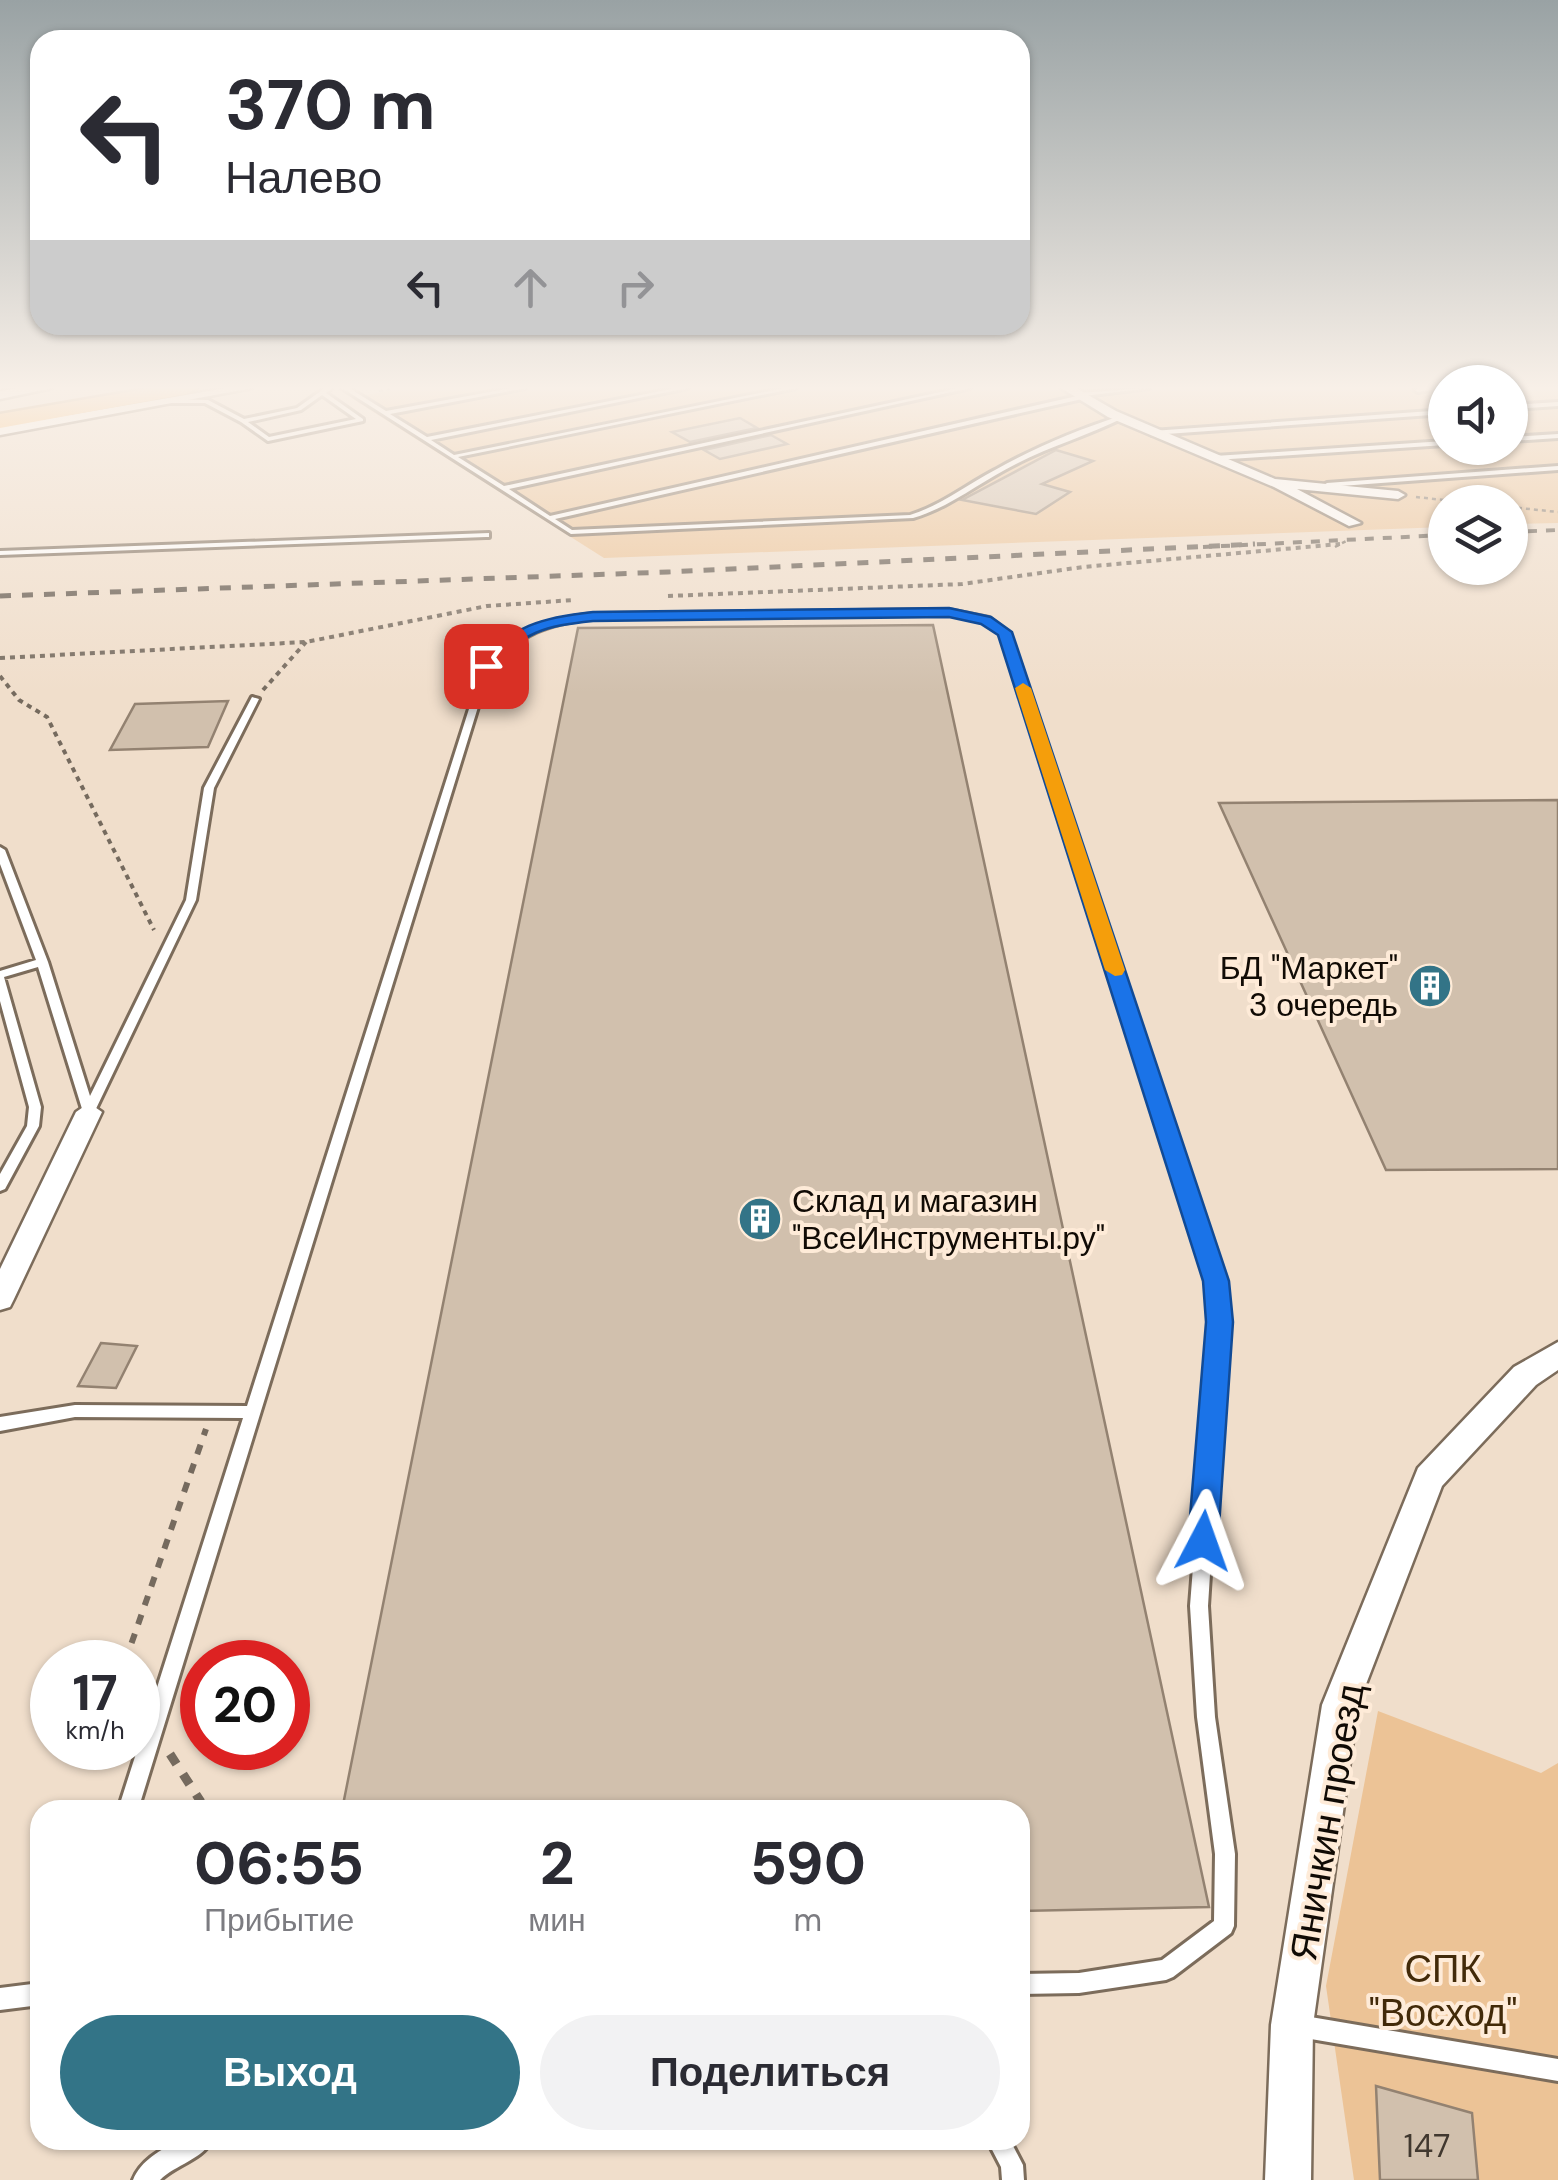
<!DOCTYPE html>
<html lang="ru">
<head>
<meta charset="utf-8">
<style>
	:root { --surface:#fff; --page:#f2f2f3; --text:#2b2b33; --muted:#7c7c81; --accent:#337487 }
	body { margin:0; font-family:"DM Sans",sans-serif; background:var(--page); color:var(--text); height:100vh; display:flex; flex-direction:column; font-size:38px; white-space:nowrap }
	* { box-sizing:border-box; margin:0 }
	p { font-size:32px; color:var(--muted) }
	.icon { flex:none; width:55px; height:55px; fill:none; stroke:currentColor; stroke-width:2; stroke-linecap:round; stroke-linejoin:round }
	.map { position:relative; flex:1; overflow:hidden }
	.panel { position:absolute; left:30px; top:1800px; width:1000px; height:350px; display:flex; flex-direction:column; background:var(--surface); border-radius:30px; box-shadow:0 2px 8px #0004 }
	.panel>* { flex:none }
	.top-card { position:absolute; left:30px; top:30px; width:1000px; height:305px; border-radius:30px; box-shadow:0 2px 8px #0004; background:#fff; color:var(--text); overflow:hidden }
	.controls { position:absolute; left:1428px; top:365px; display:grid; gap:20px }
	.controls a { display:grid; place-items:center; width:100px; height:100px; border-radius:50%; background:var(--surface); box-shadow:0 2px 8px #0004; font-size:50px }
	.speed { position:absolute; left:30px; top:1640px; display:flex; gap:20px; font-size:50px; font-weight:700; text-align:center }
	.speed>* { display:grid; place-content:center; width:130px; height:130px; border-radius:50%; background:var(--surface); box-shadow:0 2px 8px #0004; line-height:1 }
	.speed small { font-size:25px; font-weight:400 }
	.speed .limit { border:15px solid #d22; background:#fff; color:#111 }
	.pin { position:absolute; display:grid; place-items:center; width:85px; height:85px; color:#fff; margin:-42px; border-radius:20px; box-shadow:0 5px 15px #0006 }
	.me { position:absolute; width:110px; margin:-55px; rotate:4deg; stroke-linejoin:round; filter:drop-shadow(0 0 8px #0008) }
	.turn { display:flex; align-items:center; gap:35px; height:210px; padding:0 30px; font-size:45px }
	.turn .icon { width:130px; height:130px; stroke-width:2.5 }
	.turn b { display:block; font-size:70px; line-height:85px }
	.lanes { display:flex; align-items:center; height:95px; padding:0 30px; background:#0003; justify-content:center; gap:50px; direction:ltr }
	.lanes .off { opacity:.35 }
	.eta { display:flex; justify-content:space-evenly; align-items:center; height:170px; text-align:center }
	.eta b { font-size:60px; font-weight:700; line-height:70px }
	.primary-button { display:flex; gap:20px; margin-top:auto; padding:20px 30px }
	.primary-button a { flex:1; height:115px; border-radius:60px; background:var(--accent); color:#fff; font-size:40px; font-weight:700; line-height:115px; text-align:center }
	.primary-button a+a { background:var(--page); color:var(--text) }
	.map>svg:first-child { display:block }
</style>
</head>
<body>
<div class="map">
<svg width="1558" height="2180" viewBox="0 0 1558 2180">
	<rect width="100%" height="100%" fill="#f0decb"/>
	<path fill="#ecc396" d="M404,388h1041v60h65v-60h48v135l-48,1v-22h-65v25l-841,31 -253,-160z
		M1378,1711l163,62 17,-10v417h-204l-28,-194z"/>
	<path fill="#d1c0ad" stroke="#938271" stroke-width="2.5" d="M740,418l17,10 -67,14 -18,-10z
		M771,435l16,9 -67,15 -16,-9z
		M1056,450l37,11 -51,23 28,8 -34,22 -74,-14z
		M933,625l276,1282 -189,4v-101h-678l236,-1182z
		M228,701l-20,46 -98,3 25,-46z
		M1558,800v369l-172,1 -167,-367z
		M101,1343l36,3 -21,42 -38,-2z
		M1376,2086l96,27 6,67h-98z"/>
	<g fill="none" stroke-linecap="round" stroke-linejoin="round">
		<g stroke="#7c6c5b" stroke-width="6">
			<path id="lane" d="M325,388h7l-6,5 37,26v2l-95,20 -27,-19 -36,-19h-35l-3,-2 3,-2 38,1 36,19 53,-11zM322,395l34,24 -87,18 -21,-15 53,-12z
				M342,388h7l37,23 126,-23h13l-135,26 37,23 249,-49h12l-257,52 23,15 330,-67h12l-338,69 46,29 455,-98h11l-461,101 41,27 527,-120 -2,-1 3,-2 71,-5 -65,8 -2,3 -527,120 17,11 338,-15c32,-10 56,-30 85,-45 39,-22 82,-40 125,-54l3,2c-34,17 -72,28 -107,46 -35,17 -65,43 -103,54l-342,16z
				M1440,388l-22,4 -3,-2 5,-2z
				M1558,402v4l-48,3v-4z
				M1445,410v4l-293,21 -3,-2 3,-2z
				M1558,434v4l-48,3v-4z
				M1445,441v4l-230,15 -3,-2 3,-2z
				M1558,466v4l-231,17 -3,-2 3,-2z
				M489,533v4h-3l-486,18v-4z
				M949,610l40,8 20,15 214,648 3,41 -18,284 7,111 20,137 -1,72 -3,7 -58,44 -7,3 -87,13 -59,1v-20l59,-1 83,-13 52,-39 1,-67 -18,-137 -7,-111 22,-284 -3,-41 -208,-647 -18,-12 -34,-8 -356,4c-46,6 -71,14 -103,50l-352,1142h-20l125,-392 -168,-1 -75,14v-14l75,-12 172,1 236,-741c34,-37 61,-45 110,-51z
				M252,697l7,2 -45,89 -18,112 -103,215h-8l-2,-3 -45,-145 -34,10 37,130 -2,19 -34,63 -5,2v-17l27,-48 2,-19 -29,-106v-30l36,-11 -36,-96v-17l5,3 43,112 42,134 96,-196 18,-112z
				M40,1983v22l-40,5v-22z
				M1299,2015l259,44v22l-259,-44 -8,-3 -3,-8 3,-8z
				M179,2140h33c-9,19 -37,25 -52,40h-27c8,-20 28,-30 46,-40z
				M987,2140h23l13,25 1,15h-22l-1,-13z"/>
		</g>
		<g stroke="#7c6c5b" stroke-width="5">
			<path id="street" d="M23,388h29l-52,11v-8z
				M226,388h26l-252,47v-8z
				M1061,388h15l40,23 159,68 123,12 7,4 -7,4 -101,-10 64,34 -12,3 -75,-39 -166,-70z
				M89,1103l13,9 -88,187 -4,8 -10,3v-41l76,-157z
				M1558,1342v28l-22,15 -94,101 -84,219 -45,320 -2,155h-46l6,-155 51,-320 96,-237 96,-101z"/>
		</g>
		<g stroke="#ab793c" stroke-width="5">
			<path id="highway" d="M151,388h46l-10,6 -187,34v-14z"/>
		</g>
		<path stroke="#756a5e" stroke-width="2.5" stroke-dasharray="4 4" stroke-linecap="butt" d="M379,391l15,-3
			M1416,497l46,5
			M1510,507l48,5
			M1335,547l13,-7"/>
		<path stroke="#756a5e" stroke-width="4" stroke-dasharray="5 5" stroke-linecap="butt" d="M668,596l294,-12 121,-17 257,-23
			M0,658l306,-16 181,-36 86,-6
			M0,676l19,24 28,17 107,213
			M263,690l43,-48"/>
		<path stroke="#756a5e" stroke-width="6" stroke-dasharray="10 10" stroke-linecap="butt" d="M125,1662l81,-233"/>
		<path stroke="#756a5e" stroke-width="9" stroke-dasharray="12 12" stroke-linecap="butt" d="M170,1754l31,48"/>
		<use href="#lane" fill="#fff" fill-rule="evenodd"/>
		<use href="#street" fill="#fff" fill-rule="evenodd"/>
		<use href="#highway" fill="#feb459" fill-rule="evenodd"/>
		<path stroke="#60564b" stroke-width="4" stroke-dasharray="9 9" stroke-linecap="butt" d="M1510,532l48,-2
			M1203,547l242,-12"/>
		<path stroke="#60564b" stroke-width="5" stroke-dasharray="11 11" stroke-linecap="butt" d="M0,596l668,-24 587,-28"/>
	</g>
	<linearGradient id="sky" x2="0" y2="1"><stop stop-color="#99a2a4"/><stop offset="0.56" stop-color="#f8f0e8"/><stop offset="1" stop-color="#f8f0e8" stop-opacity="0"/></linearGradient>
	<rect width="1558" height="693" fill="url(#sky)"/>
	<path fill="#1a73e8" stroke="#114b97" stroke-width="2.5" d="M949,608l42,9 21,15 217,649 4,41 -15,219 -4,10 -11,4 -11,-4 -4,-10 18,-219 -3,-41 -205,-646 -17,-11 -32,-7 -356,4c-48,5 -70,10 -102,49l-13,-4c31,-40 66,-49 115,-54z"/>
	<path fill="#f59e0b" d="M1023,683l8,5 94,282 -3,5 -7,1 -10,-6 -90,-282z"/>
	<defs>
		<g id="building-disc" transform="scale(2.25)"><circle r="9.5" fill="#337487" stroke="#feebd8"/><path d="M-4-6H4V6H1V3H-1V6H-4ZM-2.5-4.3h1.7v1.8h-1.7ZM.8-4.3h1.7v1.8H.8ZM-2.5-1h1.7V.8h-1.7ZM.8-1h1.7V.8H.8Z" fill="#fff"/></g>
	</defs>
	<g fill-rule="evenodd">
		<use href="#building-disc" x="1430" y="986"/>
		<use href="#building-disc" x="760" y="1219"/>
	</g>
	<g text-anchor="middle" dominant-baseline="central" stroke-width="8" stroke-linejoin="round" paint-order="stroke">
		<g font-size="32" fill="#110b05" stroke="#feebd8" text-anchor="end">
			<text x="1398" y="968">БД "Маркет"<tspan x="1398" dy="37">3 очередь</tspan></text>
			<text x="792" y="1201" text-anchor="start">Склад и магазин<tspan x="792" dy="37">"ВсеИнструменты.ру"</tspan></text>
		</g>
		<g font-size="32" fill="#41382f">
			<text x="1427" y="2146">147</text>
		</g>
		<g font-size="38" fill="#110b05" stroke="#feebd8">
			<text transform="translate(1327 1822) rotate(-80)">Яничкин проезд</text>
		</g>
		<g font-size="38" fill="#422a09" stroke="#feebd8">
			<text x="1443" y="1969">СПК<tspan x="1443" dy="44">"Восход"</tspan></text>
		</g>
	</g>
</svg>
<div class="controls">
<a><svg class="icon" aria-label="sound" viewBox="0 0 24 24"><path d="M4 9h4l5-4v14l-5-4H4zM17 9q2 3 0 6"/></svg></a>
<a><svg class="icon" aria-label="layers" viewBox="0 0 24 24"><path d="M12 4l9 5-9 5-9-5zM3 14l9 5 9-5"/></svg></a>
</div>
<div class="speed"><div>17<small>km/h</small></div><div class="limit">20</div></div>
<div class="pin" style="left:486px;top:666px;background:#d93025"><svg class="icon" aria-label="arrive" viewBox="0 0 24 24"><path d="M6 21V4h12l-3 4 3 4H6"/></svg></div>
<svg class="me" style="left:1203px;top:1541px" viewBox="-20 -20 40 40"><path d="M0-17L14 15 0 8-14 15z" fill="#1a73e8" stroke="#fff" stroke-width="4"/></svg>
<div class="top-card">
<div class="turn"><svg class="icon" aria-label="left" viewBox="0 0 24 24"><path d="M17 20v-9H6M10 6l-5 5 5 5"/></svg><div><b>370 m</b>Налево</div></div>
<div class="lanes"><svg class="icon" aria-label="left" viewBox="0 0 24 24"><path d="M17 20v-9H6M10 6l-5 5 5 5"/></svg><svg class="icon off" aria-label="ahead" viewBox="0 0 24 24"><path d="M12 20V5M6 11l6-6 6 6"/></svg><svg class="icon off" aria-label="right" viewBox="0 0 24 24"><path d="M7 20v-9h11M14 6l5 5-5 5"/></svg></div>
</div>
<section class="panel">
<div class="eta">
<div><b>06:55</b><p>Прибытие</p></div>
<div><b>2</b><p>мин</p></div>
<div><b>590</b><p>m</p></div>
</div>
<div class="primary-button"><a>Выход</a><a>Поделиться</a></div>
</section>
</div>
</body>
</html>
